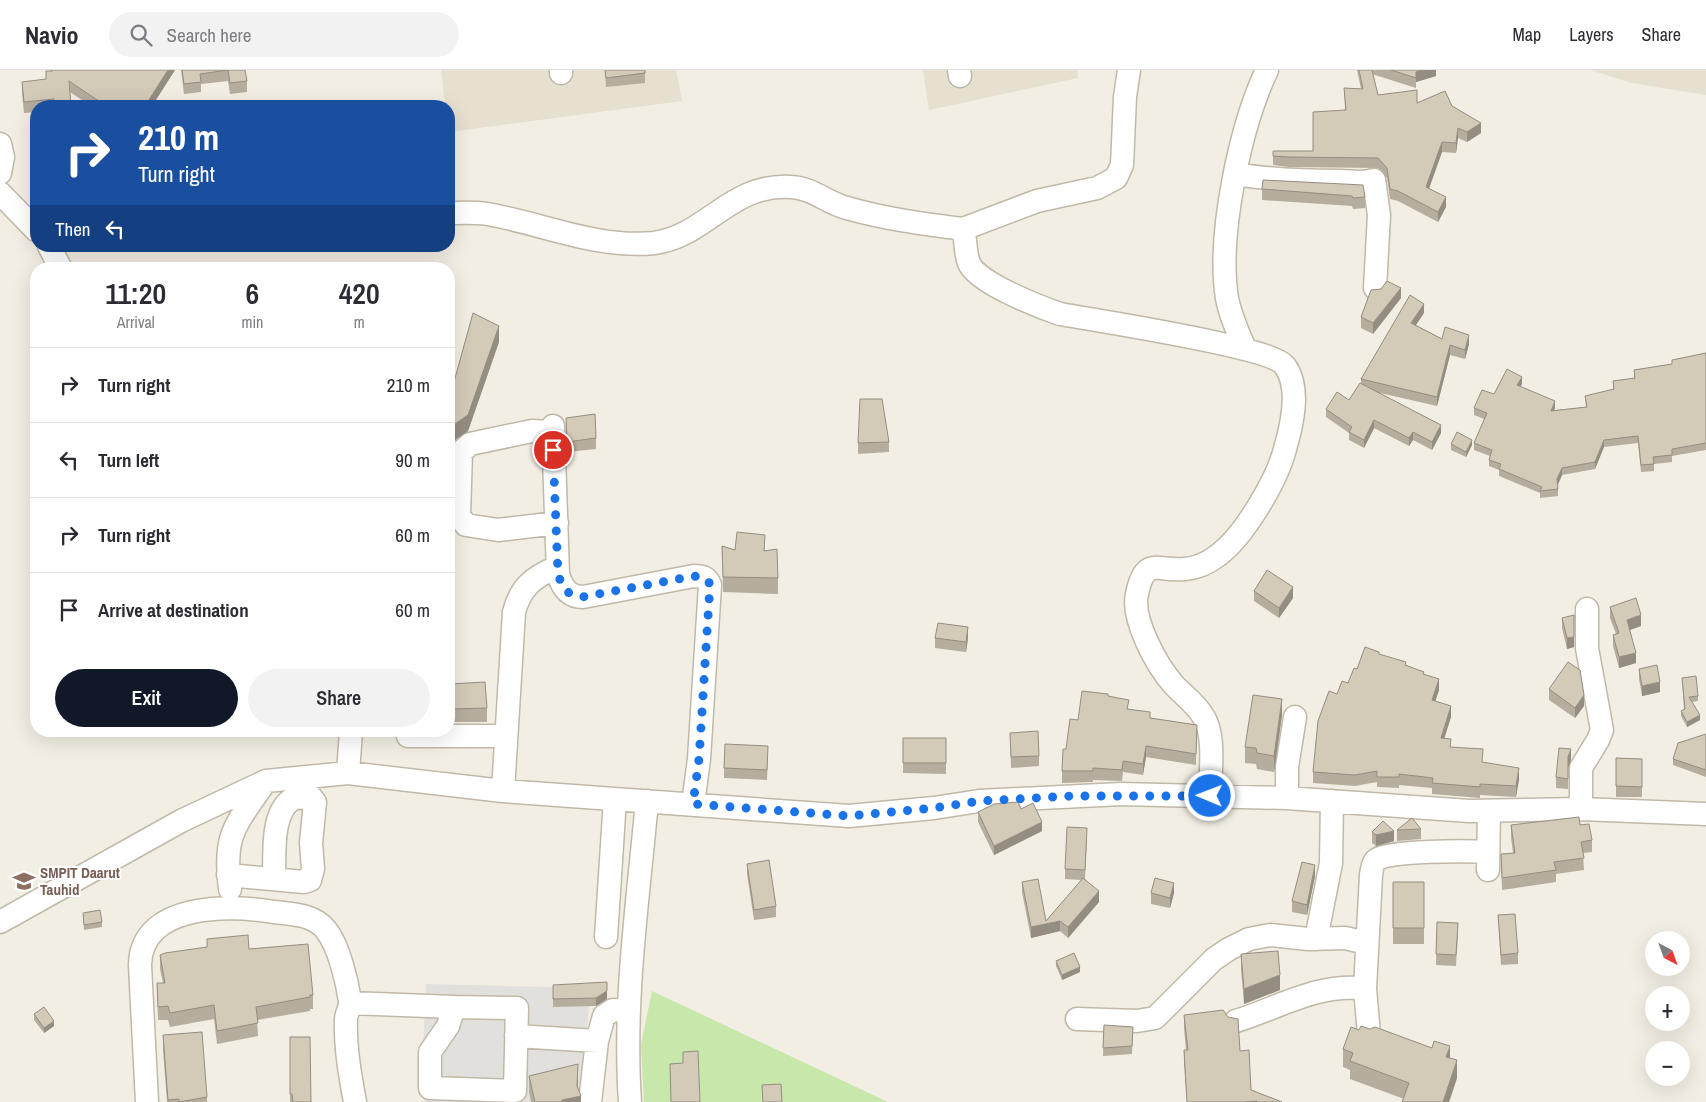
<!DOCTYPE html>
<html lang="en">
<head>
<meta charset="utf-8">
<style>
	:root { --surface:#fff; --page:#f2f2f3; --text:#2b2b33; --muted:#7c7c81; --line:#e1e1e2; --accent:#111827 }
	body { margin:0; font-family:"Archivo Narrow",sans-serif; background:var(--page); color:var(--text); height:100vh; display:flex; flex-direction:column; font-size:19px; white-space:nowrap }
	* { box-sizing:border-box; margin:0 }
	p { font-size:16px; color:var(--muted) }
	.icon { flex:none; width:28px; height:28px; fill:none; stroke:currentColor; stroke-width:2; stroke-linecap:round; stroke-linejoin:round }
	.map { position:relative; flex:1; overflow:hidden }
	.panel { position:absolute; left:30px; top:192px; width:425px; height:475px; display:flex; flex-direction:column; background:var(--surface); border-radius:20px; box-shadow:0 5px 20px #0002 }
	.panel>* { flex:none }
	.guide { position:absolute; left:30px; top:30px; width:425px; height:152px; border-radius:20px; box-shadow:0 5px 20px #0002; background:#1a4fa0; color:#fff; overflow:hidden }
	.needle { width:32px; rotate:139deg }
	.buttons { position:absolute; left:1645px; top:861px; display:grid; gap:10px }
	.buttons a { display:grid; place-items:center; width:45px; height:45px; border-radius:50%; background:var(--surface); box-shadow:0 5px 20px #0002; font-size:25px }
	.pin { position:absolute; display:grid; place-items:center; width:42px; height:42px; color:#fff; margin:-21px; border:2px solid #fff; border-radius:50%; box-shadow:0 1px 5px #0007 }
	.me { position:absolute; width:55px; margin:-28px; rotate:271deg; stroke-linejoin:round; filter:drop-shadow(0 0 4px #0008) }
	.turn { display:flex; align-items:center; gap:18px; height:105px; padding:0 25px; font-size:22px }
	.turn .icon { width:65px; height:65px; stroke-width:2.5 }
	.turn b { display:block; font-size:35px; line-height:42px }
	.then { display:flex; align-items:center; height:48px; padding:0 25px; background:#0003; gap:10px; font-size:19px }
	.eta { display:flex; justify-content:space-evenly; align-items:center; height:85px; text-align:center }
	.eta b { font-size:30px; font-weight:600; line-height:35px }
	.cta { display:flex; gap:10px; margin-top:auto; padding:10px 25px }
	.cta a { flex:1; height:58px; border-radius:30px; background:var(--accent); color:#fff; font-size:20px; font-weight:600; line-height:58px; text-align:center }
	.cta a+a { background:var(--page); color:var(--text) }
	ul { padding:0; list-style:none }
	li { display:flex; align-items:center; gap:15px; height:75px; padding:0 25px; border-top:1px solid var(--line) }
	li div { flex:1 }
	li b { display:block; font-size:19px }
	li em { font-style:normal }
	header { display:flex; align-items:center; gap:30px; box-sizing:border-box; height:70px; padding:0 25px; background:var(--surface); border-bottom:1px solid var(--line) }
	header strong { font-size:24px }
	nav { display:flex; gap:28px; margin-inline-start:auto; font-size:18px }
	.search { width:350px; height:45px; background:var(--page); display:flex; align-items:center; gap:12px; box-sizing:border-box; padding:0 18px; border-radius:28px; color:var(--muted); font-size:19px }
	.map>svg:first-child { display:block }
</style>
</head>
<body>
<header>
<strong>Navio</strong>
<div class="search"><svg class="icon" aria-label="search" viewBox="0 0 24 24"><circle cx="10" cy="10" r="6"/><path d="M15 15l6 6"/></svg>Search here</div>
<nav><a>Map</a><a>Layers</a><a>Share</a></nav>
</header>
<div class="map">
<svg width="1706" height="1032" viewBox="0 0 1706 1032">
	<rect width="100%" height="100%" fill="#f2eee3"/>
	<path fill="#e6e0d1" d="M441,0h235l6,31 -233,31v-26h-4z
		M923,0h154l1,8 -149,32z
		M1590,0h116v25l-74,-12z"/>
	<path fill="#c8e7aa" d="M652,921l236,111h-244l-3,-57z"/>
	<path fill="#e2e0dc" d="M426,914l165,4 -12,114h-154l-4,-8z"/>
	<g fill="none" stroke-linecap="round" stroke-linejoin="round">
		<g stroke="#c0b9a8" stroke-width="25">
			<path id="minor" d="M561,0v3
				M959,0l1,6
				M0,74l3,13 -3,16
				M1236,104c35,6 69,7 104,7 13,0 21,3 34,-1l5,35 -4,73
				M0,123l36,37
				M449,143c12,0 25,-1 38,1 54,9 111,35 167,29 53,-7 76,-60 137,-56 22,1 36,16 56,21 38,11 77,16 116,21 3,11 2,24 6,34 8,20 71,44 91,51 34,6 211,33 225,52 16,22 7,59 0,83 -8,31 -41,88 -68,107 -9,7 -20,12 -32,13 -27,3 -40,-14 -48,25 -6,25 20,72 37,91 9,10 22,19 29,31 13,19 7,57 7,80
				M963,159l74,-28 60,-13 19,-10 6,-13 3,-68 4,-27
				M49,176l12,23
				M1245,279c-7,-16 -15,-34 -18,-51 -10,-62 13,-171 40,-228
				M553,356l5,148c4,13 10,23 25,23l111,-21c8,0 13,1 16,9l-11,174 -6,45
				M553,362l-21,-1 -62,13 -9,8 -2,64 7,9 32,5 59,-7
				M408,666h98
				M348,703l3,-42
				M503,721l11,-179c7,-26 20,-35 43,-45
				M1287,728v-31l8,-50
				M1581,739v-41l17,-28 4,-10 -15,-82v-39
				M1488,800l1,-59
				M228,805l76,7 6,-2 3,-11 -2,-26 4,-41 -4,-5 -17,1c-24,13 -19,57 -20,81
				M230,819c-7,-55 5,-63 35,-107
				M0,852l181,-101 85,-40 82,-8 155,18 346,25 85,-8 45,-7 142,-7 166,4 182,13 112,-2 125,5
				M606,867l9,-138
				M1316,869l15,-76 1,-62
				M350,933l104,4
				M454,937l63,1 -2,83 -85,-3v-36l18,-26z
				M1077,949l60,2 18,-3 59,-59 15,-10 20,-10 21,-4 38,4 37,-1 22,5
				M1236,951c42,-13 84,-39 129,-32
				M1369,964l-4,-45 6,-114c1,-5 1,-11 5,-15 10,-10 94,-9 112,-8
				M516,966l81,5
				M147,1032l-7,-137c1,-63 91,-60 134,-53 17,2 40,2 52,18 13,16 21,51 24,71 1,6 -4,12 -4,18 -1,28 4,56 9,83
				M590,1032l7,-61 7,-25 9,-6 15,1
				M630,1032c-7,-101 8,-201 17,-301"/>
		</g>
		<use href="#minor" stroke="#fff" stroke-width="22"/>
	</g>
	<path fill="#b5ae9e" d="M51,0h124l-23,36h-61l-21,-14 1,14h-35v6l-12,1 -2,-20v-11l24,-2v-9h5z
		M181,0h65h-1l2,11v11l-17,2 -2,-13 -27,3v8l-17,2z
		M605,0h40v13l-39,4z
		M1357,0h79v6l-20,6v6l-44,-14 6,21 39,8 35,3 29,27 -14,9 -9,-4 -2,15 -14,-1 -13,36 17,19 -8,15 -40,-21 -8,-2 -3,-21 -9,-10 -89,-1 -16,-2v-14h40l32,-41 -1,-22 17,1z
		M1263,110l102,17v11l-12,1 -1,-3 -90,-6v-11z
		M1401,228l-28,36 -12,-6v-11z
		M1424,243l-8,12 26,14 27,5 -4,15 -15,-4 -13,51 -57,-13 61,40 -9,17 -19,-10 -4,6 -35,-18 -10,20 -15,-8v-7l-23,-16v-8l23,-9 12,-17v-4z
		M499,272l-31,89 -16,11 -3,1v-43z
		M1706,283v97l-34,6v6l-18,2v7l-13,1 -3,-29 -34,4 -9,22 -33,6 -4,10v11l-18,2v-5l-41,-17v-6l-10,-4v-6l1,-4 -16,-6v-7l10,-24 -10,-4v-7l20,-14 28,-10 -2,3 35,21 -1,2 32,-3 -1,-11 28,-6v-9l21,-3v-8l38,-6v-4z
		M566,348l30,20v11l-29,3z
		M889,372v10l-31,2v-11z
		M1451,374l21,1 -6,12 -15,-7z
		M722,476l13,4h30l13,28v16l-55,-2z
		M1254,521l39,7 -14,20 -25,-17z
		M1610,537l31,19 -11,4 6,33 -17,5 -6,-22v-11l3,-1 -6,-16z
		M1562,548l12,29 -7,2 -5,-21z
		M935,568h33l-2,14 -31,-4z
		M1379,585l27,10 18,9 15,16 -4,11 16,16 -7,21 7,9 68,32 -3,18 -36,-2v3l-48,-4v-6l-33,-3v3l-22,-1v-5l-22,4 -42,-3v-11l24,-78 11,-11 9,-14z
		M1639,599l21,23 -18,4 -3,-17z
		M1682,608l16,18v5l-6,1 8,18 -13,7 -6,-11v-5l3,-2z
		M450,614l37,24v14h-38v-28h1z
		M1549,619l35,17 -9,12 -26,-18z
		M1108,626l21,13 21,9 47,7 -1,40 -50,-8 -3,18 -20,-3 -1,9 -29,-1v2l-31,1v-12l4,-22 12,-29z
		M1282,645l-8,57 -17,-3 -1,-5 -11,-1v-16z
		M1010,663l29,23v10l-28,2z
		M1706,664v43l-33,-12v-6z
		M903,668h43v36l-43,-1z
		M768,685l-1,25 -43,-2v-10z
		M1616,688l26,1v38h-26z
		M1571,690l-3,8v21l-12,-1v-11z
		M1021,739l21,22 -48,24 -16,-33v-10z
		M1511,755h69l12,15v12l-9,1 1,17 -28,4v8l-54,8 -1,-36 12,-1 -2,-15z
		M1421,759v10l-24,2v-11z
		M1372,762l22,9 -18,5 -4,-3z
		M1087,768l-2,41 14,23 -31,36 -8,-7 -29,7 -9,-46v-10l24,39 36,-41 -17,-1v-10z
		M747,794l29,42v11l-22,3 -7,-46z
		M1315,806l-8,39 -15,-3v-11z
		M1393,812h31v62h-31z
		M1151,823h23l-4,15 -19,-4z
		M83,843l19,9v5l-18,3z
		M1498,845l20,38v11l-17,1z
		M1437,852l21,11 -2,33 -20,-1z
		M207,869l42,10 64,46v14h-3v2l-53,9 1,16 -41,8 -3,-25 -44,8 -2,-7h-10l-1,-37h6l-3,-14v-14l47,-8z
		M1241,884l39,36 -36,14 -3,-34z
		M1056,891l24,11 -18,8 -6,-14z
		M553,915l54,14 -11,7 -43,1z
		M34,944l20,12 -10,7 -10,-13z
		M1184,945l56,36 11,39 31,12h-95l-3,-38v-14h2l-2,-21z
		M1104,955l29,2 -1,27 -29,2z
		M163,965l44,62v5h-40l-4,-52z
		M290,967l21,65h-21z
		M1343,979l107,9 7,20 -8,24h-47l2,-3 -54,-20v-9l-7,-3z
		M683,982l17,50h-29l-1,-38 13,-1z
		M529,1006l49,4v8l3,14h-50l-2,-10z"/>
	<path fill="#948d81" d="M168,0h7l-23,36h-7z
		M1422,0h14v6l-20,6v-10z
		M1481,53v10l-14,9v-10z
		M1458,58v10l-2,15v-10z
		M1442,72v10l-16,45v-10z
		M1446,127v10l-8,15v-10z
		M1401,218v10l-28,36v-11z
		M1424,234v9l-13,19v-9z
		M499,256v16l-31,89 -16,11v-16z
		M1469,265v9l-4,15v-9z
		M1450,275v10l-13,51v-9z
		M1522,307v7l-5,8v-7z
		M1555,331v7l-4,9v-6z
		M1374,350v8l-10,20v-8z
		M1441,355v8l-9,17v-8z
		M1413,362v8l-4,6v-8z
		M1472,370v5l-6,12v-5z
		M1604,370v7l-9,22v-7z
		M1562,398v7l-5,11v-7z
		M1293,517v11l-14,20v-10z
		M1641,545v11l-14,5v-11z
		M968,557v11l-2,14v-10z
		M1574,567v10l-7,2v-11z
		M1636,583v10l-17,5v-11z
		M1439,609v11l-7,21v-11z
		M1660,612v10l-18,4v-10z
		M1584,625v11l-9,12v-10z
		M1282,629v16l-8,57v-16z
		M1451,636v11l-10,32v-11z
		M1700,645v5l-13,7v-5z
		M1146,676v11l-3,18v-11z
		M1571,679v11l-3,8v-11z
		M1519,698v11l-3,18v-11z
		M1042,752v9l-48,24v-9z
		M1394,761v10l-18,5v-11z
		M1315,795v11l-8,39v-10z
		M1174,813v10l-4,15v-10z
		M1099,821v11l-31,36v-11z
		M1060,851v10l-29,7v-11z
		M1080,897v5l-18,8v-5z
		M1280,905v15l-36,14v-15z
		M607,912v17l-11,7v-8z
		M54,951v5l-10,7v-5z
		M1450,976v18l-4,-7z
		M1457,990v18l-8,24h-6z
		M578,994l-1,32h4v6h-19v-2l15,-14z"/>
	<path fill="#d3cab8" stroke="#948d81" d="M52,0h116l-23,36h-39l-37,-25 2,25h-17v-7l-30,3 -2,-20 24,-3v-8h6z
		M182,0h63l2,11 -17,2 -2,-13 -28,4 1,8 -17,2z
		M605,0h40v3l-39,5z
		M1359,0h13l6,25 39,-5v13l28,-12 7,15 29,17 -14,9 -9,-4 -2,15 -14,-1 -16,45 20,10 -8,15 -40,-21 -8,-2 -3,-21 -9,-10 -89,-1 -16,-1v-5h40v-39l33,-2 -2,-22 19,1z
		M1391,0h31l-6,2v6z
		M1263,110l100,5 2,12 -12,1 -1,-2 -90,-7z
		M1387,211l14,7 -28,35 -12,-6 10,-27 10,-1z
		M1410,225l14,9 -13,19 31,16 3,-12 24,8 -4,15 -15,-5 -13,52 -76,-18z
		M473,243l26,13 -31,89 -16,11 -3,1v-27z
		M1706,283v90l-34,6v6l-19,2 1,7 -13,1 -3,-29 -34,4 -9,22 -33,6 -5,11 1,10 -18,2 2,-4 -43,-18 2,-5 -12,-4 3,-10 -18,-7 13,-30 -13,-5 8,-18 12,4 13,-25 15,8 -5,8 38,16 -4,10 36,-4 -2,-11 29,-7 -1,-8 22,-3 -1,-8 38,-6v-4z
		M1360,313l81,42 -9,17 -19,-10 -4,6 -35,-18 -10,20 -15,-8 3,-5 -26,-18 11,-17 12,8z
		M860,329h22l7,43 -31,1z
		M595,344l1,24 -29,4 -1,-24z
		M1457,362l15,8 -6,12 -15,-8z
		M737,462l28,3 -1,16 13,-2 1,29 -55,-1 -1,-31 13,4z
		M1267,500l26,17 -14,21 -25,-17z
		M1636,528l5,17 -14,5 9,33 -17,4 -6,-22 6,-2 -9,-26z
		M1574,545v22l-7,1 -5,-20z
		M938,553l30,4 -2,15 -31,-4z
		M1365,577l14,5v2l27,8 -1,3 19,7 -1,2 16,5 -7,21 19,6 -10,32 10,1 -1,8 33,2 -1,13 37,6 -3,18 -36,-2v3l-48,-4 1,-5 -34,-4v3h-22v-6l-22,4 -42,-3 5,-51 11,-30 8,3 5,-13 6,2 6,-15 3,1z
		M1568,592l12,8 4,25 -9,13 -26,-19z
		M1657,595l3,17 -18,4 -3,-17z
		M1696,606l2,20 -9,1 11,18 -13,7 -6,-11 4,-2 -3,-31z
		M485,612l2,26 -38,1v-15h2l-1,-10z
		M1082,621l26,3v2l21,4 -2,9 23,3v6l47,7 -1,29 -50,-8 -3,18 -20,-3 -1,9 -29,-2v3h-31l1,-22h3l4,-30 8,1z
		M1253,625l29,4 -8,57 -17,-3 -1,-5 -11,-1z
		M1038,661l1,25 -28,1 -1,-24z
		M1706,664v36l-33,-11 5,-16z
		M903,668h43v25h-43z
		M725,674l43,2 -1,24 -43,-2z
		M1559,678l12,1 -3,8v22l-12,-2z
		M1616,688l26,1v28l-26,-1z
		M1018,732l3,7 12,-6 9,19 -48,24 -16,-34 16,-8z
		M1579,747l1,8 9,-1 3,16 -11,2 3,16 -30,4 2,8 -54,8 -1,-24 14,-1 -4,-28z
		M1412,748l9,11 -24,1z
		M1383,751l11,10 -18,4 -4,-3z
		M1067,757l20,1 -2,42 -20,-1z
		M769,790l7,46 -22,4 -7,-46z
		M1302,792l13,3 -8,40 -15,-4z
		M1083,808l16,13 -31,36 -8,-6 -29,6 -9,-45 16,-3 8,42z
		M1155,808l19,5 -4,15 -19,-5z
		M1393,812h31v46h-31z
		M100,840l2,12 -18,3 -1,-12z
		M1515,844l3,39 -17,2 -3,-40z
		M1437,852l21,1 -2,32 -20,-1z
		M248,865l1,14 59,-5 5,51h-3v2l-54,10 2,16 -41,8 -3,-26 -44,8 -2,-7 -10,1 -1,-24h8l-5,-28 5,-2 42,-6v-8z
		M1278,881l2,24 -36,14 -3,-35z
		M1074,883l6,14 -18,8 -6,-14z
		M607,912v9l-11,7 -43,1v-14z
		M44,937l10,14 -10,7 -10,-14z
		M1223,940l5,7 10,2 2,32 9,-1 2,40 31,12h-26l1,-1 -14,1h-56l-3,-52h4l-4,-35z
		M1104,955l29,2 -1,19 -29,2z
		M1361,956l9,3 5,-2 57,21 2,-7 16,5 -4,11 11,3 -14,42h-41l7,-19 -59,-22 3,-8 -10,-4 8,-22 8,3z
		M202,962l5,65 -28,5v-3l-11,1 -5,-65z
		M290,967h20l1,65h-18l-1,-8h-2z
		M698,981l2,51h-29l-1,-38 13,-1v-11z
		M578,994l-1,22 4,10 -19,4v2h-27l-6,-26z
		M781,1014l1,18h-19l-1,-17z"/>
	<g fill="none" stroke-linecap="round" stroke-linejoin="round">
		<path stroke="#1a73e8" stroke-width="9" stroke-dasharray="0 16.2" d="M553,380l5,124c4,13 10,23 24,23l112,-21 14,4 2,5 -11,174 -6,45 156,12 85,-8 46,-7 92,-5h138"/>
	</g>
	<defs>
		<g id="school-bare" transform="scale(1.725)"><path d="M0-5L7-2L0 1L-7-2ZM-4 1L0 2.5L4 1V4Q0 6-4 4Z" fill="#8d6e63" stroke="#fff" stroke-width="2.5" paint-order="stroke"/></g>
	</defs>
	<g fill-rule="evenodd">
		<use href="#school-bare" x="24" y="811"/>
	</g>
	<g text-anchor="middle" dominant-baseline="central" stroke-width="4" stroke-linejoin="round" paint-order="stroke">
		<g font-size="15" font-weight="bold" fill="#785e54" stroke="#fff" text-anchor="start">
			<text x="40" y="802">SMPIT Daarut<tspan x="40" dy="17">Tauhid</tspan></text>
		</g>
	</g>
</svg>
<div class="buttons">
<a><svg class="needle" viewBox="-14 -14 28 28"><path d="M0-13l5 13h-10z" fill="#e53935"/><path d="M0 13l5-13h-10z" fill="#7c7c81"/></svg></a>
<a>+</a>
<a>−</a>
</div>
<div class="pin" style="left:553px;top:380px;background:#d93025"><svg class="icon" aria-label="arrive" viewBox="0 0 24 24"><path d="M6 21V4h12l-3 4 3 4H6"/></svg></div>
<svg class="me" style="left:1210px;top:726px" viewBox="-20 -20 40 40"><circle r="17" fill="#1a73e8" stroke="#fff" stroke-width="3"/><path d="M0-11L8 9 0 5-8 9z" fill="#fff"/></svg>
<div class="guide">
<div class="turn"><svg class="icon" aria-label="right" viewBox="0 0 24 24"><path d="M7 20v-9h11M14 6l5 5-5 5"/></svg><div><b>210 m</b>Turn right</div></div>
<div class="then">Then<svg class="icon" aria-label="left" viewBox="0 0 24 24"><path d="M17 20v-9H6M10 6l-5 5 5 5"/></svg></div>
</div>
<section class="panel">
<div class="eta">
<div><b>11:20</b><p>Arrival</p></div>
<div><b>6</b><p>min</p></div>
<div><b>420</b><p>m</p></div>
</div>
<ul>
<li><svg class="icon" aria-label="right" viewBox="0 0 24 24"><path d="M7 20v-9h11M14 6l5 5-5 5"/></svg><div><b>Turn right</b></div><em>210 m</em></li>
<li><svg class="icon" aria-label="left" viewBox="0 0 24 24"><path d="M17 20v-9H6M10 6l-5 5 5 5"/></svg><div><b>Turn left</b></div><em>90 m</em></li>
<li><svg class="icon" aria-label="right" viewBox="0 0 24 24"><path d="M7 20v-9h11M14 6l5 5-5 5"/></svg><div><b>Turn right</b></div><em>60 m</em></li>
<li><svg class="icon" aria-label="arrive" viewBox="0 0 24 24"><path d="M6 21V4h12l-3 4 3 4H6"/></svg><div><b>Arrive at destination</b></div><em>60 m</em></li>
</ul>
<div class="cta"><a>Exit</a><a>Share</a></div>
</section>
</div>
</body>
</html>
